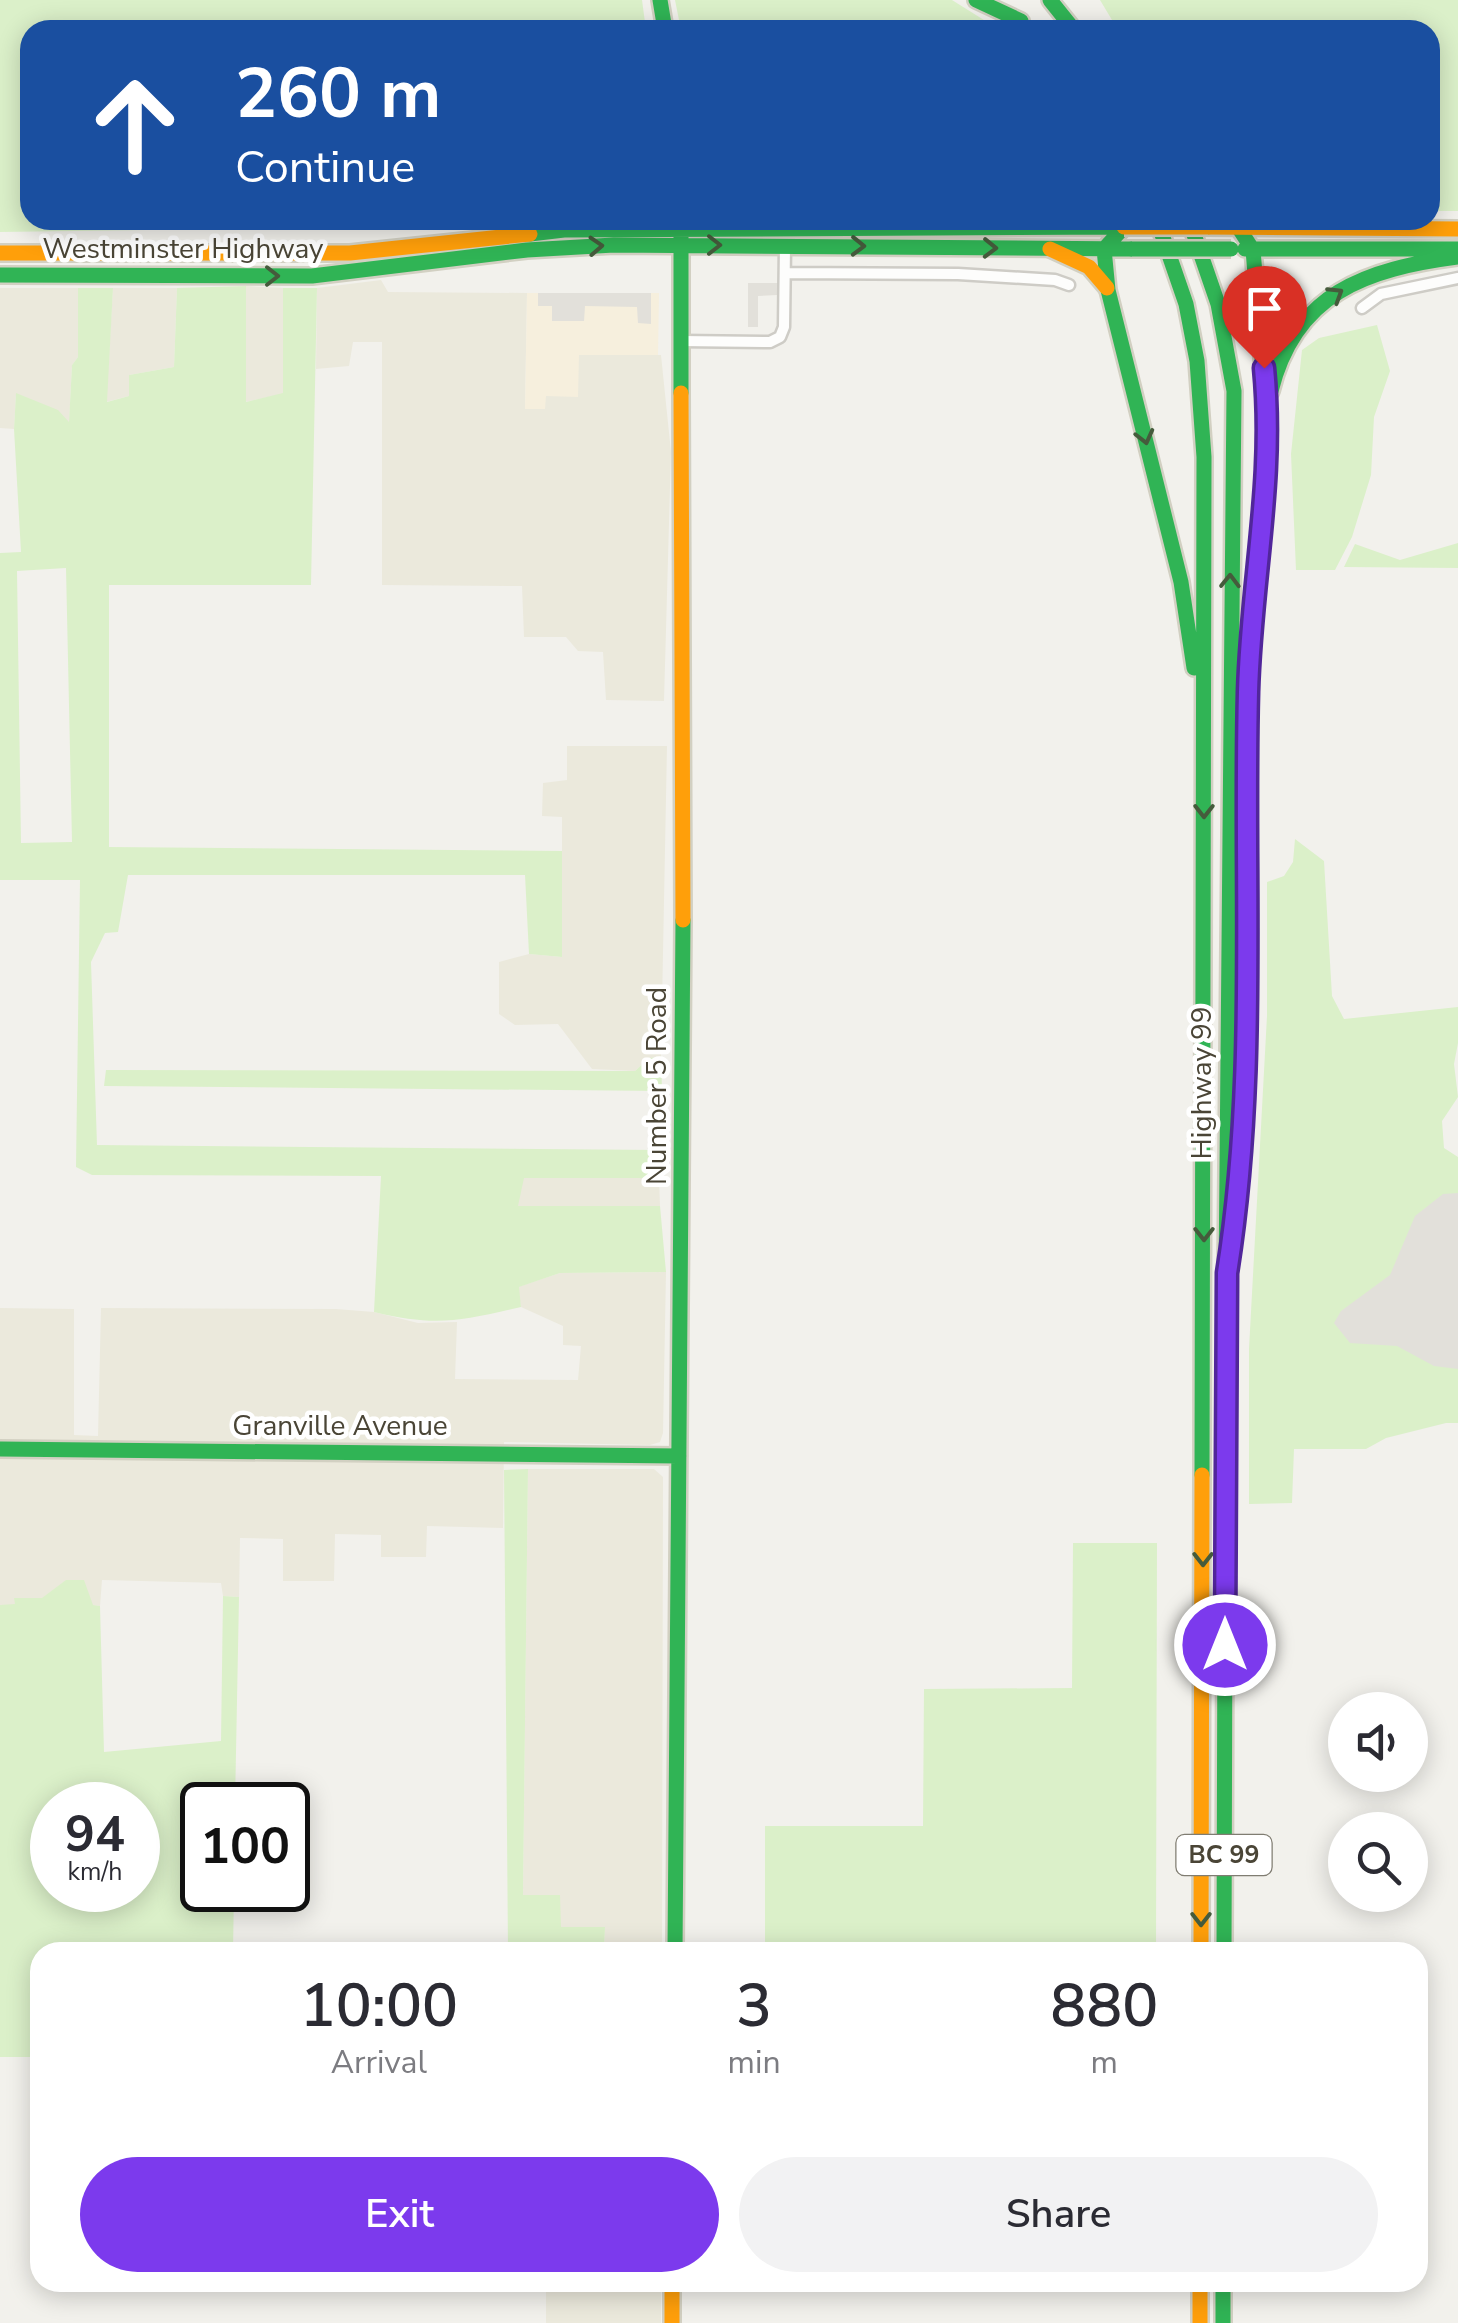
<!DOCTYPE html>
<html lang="en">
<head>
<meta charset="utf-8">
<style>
	:root { --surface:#fff; --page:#f2f2f3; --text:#2b2b33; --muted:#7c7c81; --accent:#7c3aed }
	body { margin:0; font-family:"Nunito Sans",sans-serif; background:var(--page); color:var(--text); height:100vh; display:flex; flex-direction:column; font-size:38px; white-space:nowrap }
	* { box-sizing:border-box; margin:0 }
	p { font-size:32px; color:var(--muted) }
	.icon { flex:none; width:55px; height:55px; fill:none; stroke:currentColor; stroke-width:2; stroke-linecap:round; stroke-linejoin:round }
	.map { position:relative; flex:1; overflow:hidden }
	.panel { position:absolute; left:30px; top:1942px; width:1398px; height:350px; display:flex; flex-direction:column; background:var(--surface); border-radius:30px; box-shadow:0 5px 25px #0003 }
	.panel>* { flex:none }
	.guide { position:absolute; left:20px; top:20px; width:1420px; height:210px; border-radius:30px; box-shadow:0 5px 25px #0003; background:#1a4fa0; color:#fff; overflow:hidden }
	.buttons { position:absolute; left:1328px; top:1692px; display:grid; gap:20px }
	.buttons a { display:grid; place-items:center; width:100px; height:100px; border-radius:50%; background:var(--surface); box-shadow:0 5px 25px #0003; font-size:50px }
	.speed { position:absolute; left:30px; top:1782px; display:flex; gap:20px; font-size:50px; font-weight:700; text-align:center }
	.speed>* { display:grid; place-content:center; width:130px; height:130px; border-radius:50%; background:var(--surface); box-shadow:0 5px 25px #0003; line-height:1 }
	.speed small { font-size:25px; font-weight:400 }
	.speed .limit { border:5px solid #111; border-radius:15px; background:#fff; color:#111 }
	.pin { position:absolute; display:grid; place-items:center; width:85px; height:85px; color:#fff; margin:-102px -42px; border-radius:50% 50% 50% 0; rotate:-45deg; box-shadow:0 0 10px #0007 }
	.pin .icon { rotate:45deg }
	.me { position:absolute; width:110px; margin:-55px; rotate:0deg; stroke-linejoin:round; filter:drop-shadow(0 0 8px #0008) }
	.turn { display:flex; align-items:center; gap:35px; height:210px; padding:0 50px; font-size:45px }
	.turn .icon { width:130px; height:130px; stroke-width:2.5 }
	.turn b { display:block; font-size:70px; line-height:85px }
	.eta { display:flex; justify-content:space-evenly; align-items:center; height:170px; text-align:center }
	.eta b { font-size:60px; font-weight:600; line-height:70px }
	.primary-button { display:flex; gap:20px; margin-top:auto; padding:20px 50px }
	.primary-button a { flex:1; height:115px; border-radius:60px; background:var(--accent); color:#fff; font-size:40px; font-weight:600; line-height:115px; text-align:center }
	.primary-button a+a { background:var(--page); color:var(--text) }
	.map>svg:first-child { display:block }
</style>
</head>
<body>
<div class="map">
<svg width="1458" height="2323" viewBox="0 0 1458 2323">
	<rect width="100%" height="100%" fill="#f2f1ec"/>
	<path fill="#ebe9dc" d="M381,280l7,12 139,1 -2,115 20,-12 33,-41h83l10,97 -7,249 -58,-1 -3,-48 -25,-1 -12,-14h-42l-2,-51 -140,-1v-243h-29l-4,24 -33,3 1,-81z
		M246,286l37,2v106l-38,8z
		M0,288h78v69l-6,8 -3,59 -53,-30 -2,35 -14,-1z
		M113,288h64l-3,79 -45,8v21l-23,6z
		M567,746h100l-6,311 -12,1 -14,13 -43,-2 -34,-45 -43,1 -16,-11v-52l30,-8 33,3v-140l-20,-1 1,-33 24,-3z
		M523,1178h136l1,28 -143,1z
		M666,1272l-3,161 -3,9 -10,3 -146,-3 -1,86 -76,-2 -1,31h-45v-22l-46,-1 -1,47h-51v-42l-43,-1 -1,59 -16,-1 -2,-13 -119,-3 -2,26 -84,-8 -1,7h-15v-297l74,1v126l24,1 3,-128 235,1 38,3 44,11 39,-1 -2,57 123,1 3,-34 -18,-1v-19l-42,-19 -3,-20 42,-14z
		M528,1469h126l9,8 -1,475h-58l1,-25h-44l-38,-32z
		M546,2283h115v40h-115z"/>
	<path fill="#f6efdd" d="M527,293h132l-1,62h-79l-1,42 -32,-1 -1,13h-20z"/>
	<path fill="#e2e0da" d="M748,283h30l-1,12 -19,1v31h-10z
		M538,293h113v31l-13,-1 -1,-16 -52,-1 -1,15h-32v-15h-14z
		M1314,1173l144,1v245l-148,-2z"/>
	<path fill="#dbf0c9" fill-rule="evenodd" d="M0,0h642l4,30h-616v190h434l-95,7 -369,5z
		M675,0h277l48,30h-319z
		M1100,0h358v211h-28v-181h-312z
		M246,286v116l37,-9v-105h34l-6,297h-202v262l453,4v106l-33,-3 -4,-79h-397l-10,57 -13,1 -14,29 6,183 562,5v28h-135l-6,28h142l6,66 -106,1 -41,14 2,20c-61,14 -85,20 -147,5l7,-136 -289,-1 -16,-8 4,-287h-80v-327l21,-1 -7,-123 2,-36 42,17 11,12 3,-57 6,-8v-69h35l-6,114 22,-6v-21l45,-8 3,-79zM66,568l6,274 -51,1 -4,-272z
		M1377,325l13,46 -16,46 -3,58 -19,62 -17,33h-39l-5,-116 11,-104 17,-12z
		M1458,543v25l-114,-1 11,-23 45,16z
		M1295,839l29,22 8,135 12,23 114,-12v36l-4,21 4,33 -16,24 2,27 14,9v36l-15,1 -28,22 -25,59 -49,36 -7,12 16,20 47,3 37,20 24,3v54h-12l-60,15 -20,11h-72l-2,54 -43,1v-155l18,-333v-134l17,-6 9,-14z
		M661,1057l1,34 -558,-5 2,-16 529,1 14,-13z
		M528,1469l-5,426h37l1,32h44l-1,25h-96l-4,-482z
		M1073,1543h84l-1,409h-391v-126h158l1,-137 148,-1z
		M66,1580h18l9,25 7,1 4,146 117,-11 2,-145 16,1 -4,208h-33v85h32l-1,62h-193v105h-40v-452l15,-1 -1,-6h28zM52,1805h86v85h-86z"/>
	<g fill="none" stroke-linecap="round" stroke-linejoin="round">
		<g stroke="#ceccc6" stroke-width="15">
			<path id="street" d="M786,273l172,1 97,6 14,5
				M1362,308l19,-14 77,-16
				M681,341l89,1 10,-5 4,-10 1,-81"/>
		</g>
		<g stroke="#d2d0c2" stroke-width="20">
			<path id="fast" d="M660,0l5,30
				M976,0l45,21
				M1050,0l24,30
				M681,220v173
				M1157,220l29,84 11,57 7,96 -2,1018
				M1189,220l29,84 16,87 -8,888
				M1124,227l-20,22 4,41 73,292 13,86
				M1238,227l15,23 16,191 -21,246v341l-9,149
				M530,234l34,-4 560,-3
				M1245,249h213
				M0,275l312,1 215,-26 87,-5 518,4
				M1271,391c24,-98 95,-122 187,-134
				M0,1449l679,7
				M675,1952l8,-1032
				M1224,1952l1,-351
				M1223,2282v41"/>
		</g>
		<g stroke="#d2d0c2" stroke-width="20">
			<path id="slow" d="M1208,227l250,2
				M1050,249l39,18 18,21
				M0,253h350l180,-19
				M681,393l2,527
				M1225,1601l1,-322
				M1201,1952l1,-477
				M672,2282v41
				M1200,2282v41"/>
		</g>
		<use href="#street" stroke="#fdfdfc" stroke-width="10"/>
		<use href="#fast" stroke="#30b455" stroke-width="15"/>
		<use href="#slow" stroke="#ff9f0a" stroke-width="15"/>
		<g stroke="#d2d0c2" stroke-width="20" stroke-linecap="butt">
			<path id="fast-bridge" d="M1132,249h99"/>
		</g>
		<g stroke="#d2d0c2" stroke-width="20" stroke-linecap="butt">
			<path id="slow-bridge" d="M1124,227h84"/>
		</g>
		<use href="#fast-bridge" stroke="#30b455" stroke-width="15"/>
		<use href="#slow-bridge" stroke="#ff9f0a" stroke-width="15"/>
	</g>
	<defs><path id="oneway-chevron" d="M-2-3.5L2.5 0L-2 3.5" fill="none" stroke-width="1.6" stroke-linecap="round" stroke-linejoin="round" transform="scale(2.5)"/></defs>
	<g stroke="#455b3c">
		<use href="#oneway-chevron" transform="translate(714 245)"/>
		<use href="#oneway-chevron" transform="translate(596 246) rotate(-3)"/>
		<use href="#oneway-chevron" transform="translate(858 246) rotate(1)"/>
		<use href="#oneway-chevron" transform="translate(990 248) rotate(1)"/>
		<use href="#oneway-chevron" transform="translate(272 276)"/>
		<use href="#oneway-chevron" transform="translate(1336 294) rotate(-32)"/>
		<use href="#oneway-chevron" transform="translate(1145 437) rotate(76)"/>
		<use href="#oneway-chevron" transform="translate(1230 581) rotate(-89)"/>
		<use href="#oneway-chevron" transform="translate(1204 811) rotate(90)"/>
		<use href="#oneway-chevron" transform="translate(1204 1234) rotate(90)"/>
		<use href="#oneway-chevron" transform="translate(1203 1559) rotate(90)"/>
		<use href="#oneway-chevron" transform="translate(1201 1919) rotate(90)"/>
	</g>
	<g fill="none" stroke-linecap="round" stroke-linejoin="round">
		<g stroke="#51269a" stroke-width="25">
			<path id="route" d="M1225,1645l2,-372c31,-193 16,-387 21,-581 3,-112 27,-211 16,-324"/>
		</g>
		<use href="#route" stroke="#7c3aed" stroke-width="18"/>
	</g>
	<g text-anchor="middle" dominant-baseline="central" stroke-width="9" stroke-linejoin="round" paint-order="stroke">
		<rect fill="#fff" stroke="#807d72" stroke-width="2.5" x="1176.5" y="1835" width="95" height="40" rx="8"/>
		<g font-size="25" font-weight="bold" fill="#4a4536">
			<text x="1224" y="1855">BC 99</text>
		</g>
		<g font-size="28" fill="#4a4536" stroke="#fff">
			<text x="183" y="249">Westminster Highway</text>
			<text transform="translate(1202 1083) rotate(-90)">Highway 99</text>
			<text transform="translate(657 1086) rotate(-90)">Number 5 Road</text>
			<text x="340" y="1426">Granville Avenue</text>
		</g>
	</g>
</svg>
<div class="buttons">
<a><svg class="icon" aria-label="sound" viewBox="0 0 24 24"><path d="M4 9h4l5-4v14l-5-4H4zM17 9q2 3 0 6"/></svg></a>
<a><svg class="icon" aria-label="search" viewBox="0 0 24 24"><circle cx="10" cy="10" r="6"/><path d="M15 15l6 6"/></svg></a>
</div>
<div class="speed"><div>94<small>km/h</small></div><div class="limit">100</div></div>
<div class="pin" style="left:1264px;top:368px;background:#d93025"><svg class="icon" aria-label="arrive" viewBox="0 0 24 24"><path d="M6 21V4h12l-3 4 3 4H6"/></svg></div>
<svg class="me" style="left:1225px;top:1645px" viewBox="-20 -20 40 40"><circle r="17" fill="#7c3aed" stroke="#fff" stroke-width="3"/><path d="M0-11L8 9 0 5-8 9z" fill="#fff"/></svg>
<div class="guide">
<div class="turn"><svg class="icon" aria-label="ahead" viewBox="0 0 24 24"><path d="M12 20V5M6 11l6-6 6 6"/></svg><div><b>260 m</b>Continue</div></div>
</div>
<section class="panel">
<div class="eta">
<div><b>10:00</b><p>Arrival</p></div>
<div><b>3</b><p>min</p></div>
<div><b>880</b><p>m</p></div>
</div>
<div class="primary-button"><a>Exit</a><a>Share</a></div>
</section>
</div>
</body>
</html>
